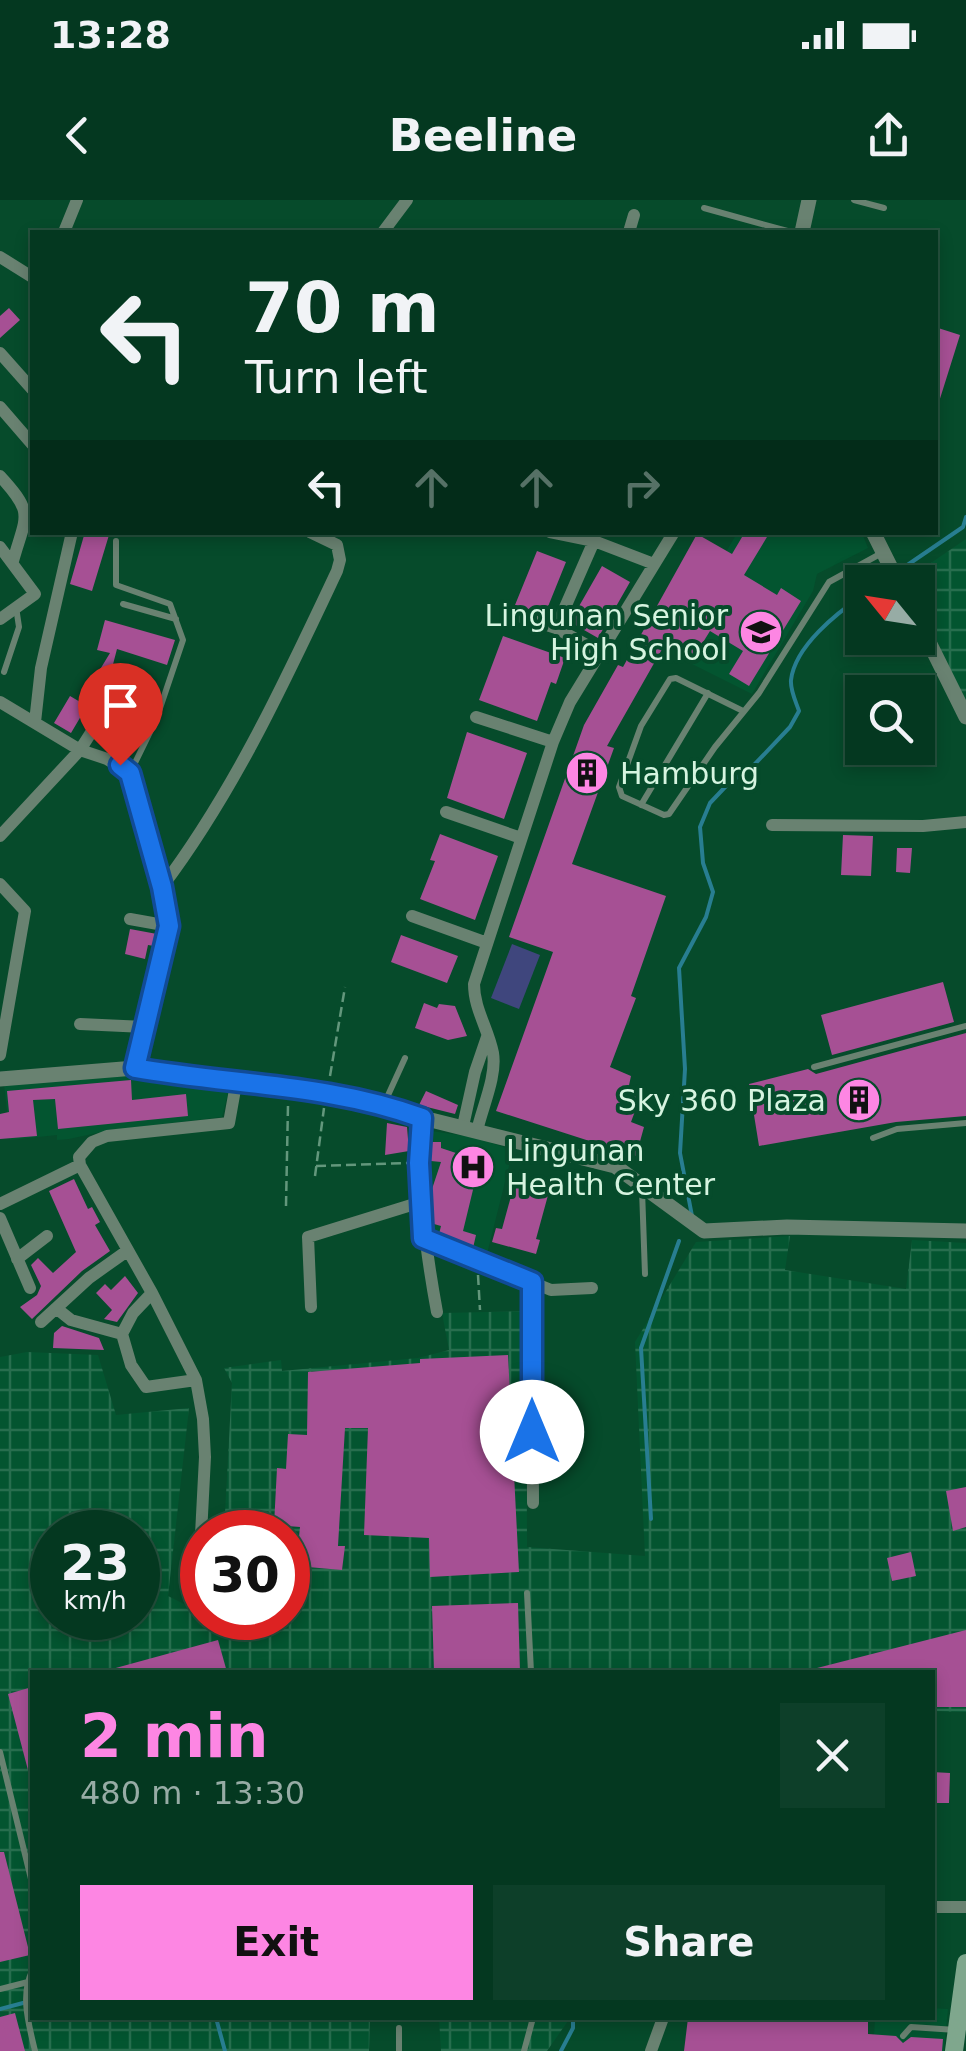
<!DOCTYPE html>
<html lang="en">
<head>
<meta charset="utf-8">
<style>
	:root { --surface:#043820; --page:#0d3f29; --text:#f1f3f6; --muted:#97aca5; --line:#25523e; --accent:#fd86e3 }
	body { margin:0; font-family:"DejaVu Sans",sans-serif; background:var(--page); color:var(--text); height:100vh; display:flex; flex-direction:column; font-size:38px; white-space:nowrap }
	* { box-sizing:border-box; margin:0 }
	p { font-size:32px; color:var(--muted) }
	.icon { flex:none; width:55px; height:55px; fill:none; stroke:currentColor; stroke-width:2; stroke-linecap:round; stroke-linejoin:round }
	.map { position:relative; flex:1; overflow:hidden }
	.drawer { position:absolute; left:30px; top:1470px; width:905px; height:350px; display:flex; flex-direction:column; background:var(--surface); border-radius:0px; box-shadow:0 5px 15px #0003,0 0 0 2px var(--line) }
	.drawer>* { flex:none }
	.guide { position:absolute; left:30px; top:30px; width:908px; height:305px; border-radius:0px; box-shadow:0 5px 15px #0003,0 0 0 2px var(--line); background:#043820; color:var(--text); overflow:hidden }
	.needle { width:65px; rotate:300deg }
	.buttons { position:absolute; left:845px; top:365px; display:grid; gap:20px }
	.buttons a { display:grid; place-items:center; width:90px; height:90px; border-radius:0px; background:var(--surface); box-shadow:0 5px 15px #0003,0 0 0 2px var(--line); font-size:50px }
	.speed { position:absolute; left:30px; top:1310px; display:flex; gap:20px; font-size:50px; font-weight:700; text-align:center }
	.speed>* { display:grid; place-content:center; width:130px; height:130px; border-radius:50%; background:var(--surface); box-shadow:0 5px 15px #0003,0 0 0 2px var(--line); line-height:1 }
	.speed small { font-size:25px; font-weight:400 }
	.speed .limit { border:15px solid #d22; background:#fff; color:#111 }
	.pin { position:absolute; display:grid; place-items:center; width:85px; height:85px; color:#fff; margin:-102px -42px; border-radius:50% 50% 50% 0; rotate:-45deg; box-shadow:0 0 10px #0007 }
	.pin .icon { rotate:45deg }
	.me { position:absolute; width:110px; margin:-55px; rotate:0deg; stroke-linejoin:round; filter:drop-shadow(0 0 8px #0008) }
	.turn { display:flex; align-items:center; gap:35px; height:210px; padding:0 50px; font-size:45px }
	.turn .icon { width:130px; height:130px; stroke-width:2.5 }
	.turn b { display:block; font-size:70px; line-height:85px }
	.lanes { display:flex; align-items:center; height:95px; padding:0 50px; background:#0003; justify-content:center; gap:50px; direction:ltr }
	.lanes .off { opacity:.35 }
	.round { display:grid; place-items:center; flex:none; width:105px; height:105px; border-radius:0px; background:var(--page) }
	.headline { display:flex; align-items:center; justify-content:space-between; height:170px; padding:0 50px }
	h1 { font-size:60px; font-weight:800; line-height:75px; color:var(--accent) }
	.button { display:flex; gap:20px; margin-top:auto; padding:20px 50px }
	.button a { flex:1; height:115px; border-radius:0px; background:var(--accent); color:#111; font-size:40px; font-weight:800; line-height:115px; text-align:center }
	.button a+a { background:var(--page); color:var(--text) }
	.status { display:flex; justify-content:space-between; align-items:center; height:70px; padding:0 50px; background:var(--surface); direction:ltr }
	.status svg { height:28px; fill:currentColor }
	header { display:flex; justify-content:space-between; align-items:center; height:130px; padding:0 50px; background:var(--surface); font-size:45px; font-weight:800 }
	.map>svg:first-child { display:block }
</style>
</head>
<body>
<div class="status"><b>13:28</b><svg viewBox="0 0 49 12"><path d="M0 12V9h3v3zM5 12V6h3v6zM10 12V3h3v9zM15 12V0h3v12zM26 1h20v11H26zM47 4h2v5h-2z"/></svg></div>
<header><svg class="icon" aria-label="back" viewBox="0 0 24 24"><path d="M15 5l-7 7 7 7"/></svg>Beeline<svg class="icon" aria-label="share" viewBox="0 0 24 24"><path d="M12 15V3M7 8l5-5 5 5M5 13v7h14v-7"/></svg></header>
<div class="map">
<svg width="966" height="1851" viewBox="0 0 966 1851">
	<defs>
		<pattern id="industrial-grid" width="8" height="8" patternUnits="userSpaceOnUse" patternTransform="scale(2.5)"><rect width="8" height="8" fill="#035530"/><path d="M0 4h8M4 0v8" fill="none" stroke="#276e4e"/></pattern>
	</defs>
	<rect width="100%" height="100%" fill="#064b2b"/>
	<path fill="#035530" d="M737,333h125l6,15 -51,26 -4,17 -61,103 -84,-42z
		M131,876l97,17 -6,24 -111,13 -42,9 -12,1v-5l-47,5 -6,-56z
		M425,930l47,7 41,13 -27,108 -59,-22z
		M933,1808l15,1 -4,42h-71l2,-33h57z"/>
	<path fill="url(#industrial-grid)" fill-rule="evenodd" d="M966,339v165l-48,-100v-22h-11l-1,-2z
		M790,1036l-5,34 121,19 6,-49 54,3v469l-33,-1 -1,-39h-900v346h338l-1,33h-369v-694l27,-5 71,3 18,60 73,-7 -21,188 34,17v5l17,4 1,-4h68v-86h-64l8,-149 -8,-15 57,-8 1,11 136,-13 31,-8 -7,-37 84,-2 1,236 118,9 -10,-214 61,-100zM52,1332h86v86h-86z
		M439,1818h131l-23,33h-106z"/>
	<path fill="#3f467d" d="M512,744l28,11 -21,54 -28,-11z"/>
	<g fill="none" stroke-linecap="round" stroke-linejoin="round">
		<path stroke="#287e91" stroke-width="4" d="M903,368l60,-41 3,-10
			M692,1016l-12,-63 5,-84 -6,-101 27,-51 7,-25 -10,-29 -3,-36 10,-24 18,-19 26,-19 36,-38 9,-16c-3,-9 -9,-21 -8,-31 4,-34 46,-67 71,-84
			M651,1319l-10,-171 38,-107
			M0,1809l23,-6
			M216,1818l9,33
			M561,1851l12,-23v-10"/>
	</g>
	<path fill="#a65094" d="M9,108l11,12 -20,18v-22z
		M935,127l25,8 -22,70h-3z
		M85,332l24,3 -17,56 -22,-7z
		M745,332h25l-26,43 33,20 4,-7 20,13 -52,85 -20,-12 14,-23 -33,-20 -18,29 -27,-16 -58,102 7,2 -42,116 94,32 -35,100 5,2 -26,69 21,9 -3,14 13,5 -10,27 13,5 -8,29 -140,-45 57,-159 -44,-15 75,-212 34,-60 5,2 74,-133 35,20z
		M537,351l29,11 -21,52 -30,-9z
		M602,366l28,16 -32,56 -28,-16z
		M105,420l70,20 -8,25 -50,-16 -6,23 14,8 -6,10h-11l-15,-9 17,-28 -13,-3z
		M503,436l62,22 -9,26 -5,-2 -14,39 -58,-21z
		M70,496l17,10 -16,27 -17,-10z
		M467,532l60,21 -23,66 -57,-21z
		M440,634l58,22 -23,64 -55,-21 15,-38 -5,-1z
		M843,635l30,1 -2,40 -30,-1z
		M897,648h15l-2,25 -14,-1z
		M130,729l27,5 -3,12 -6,-1 -3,14 -20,-5z
		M401,735l57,21 -11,27 -56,-21z
		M943,782l11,40 -122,33 -11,-40z
		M424,803l13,5 2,-4 16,2 12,30 -19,4 -33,-12z
		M966,833v83l-70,6 -137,24 -10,-62 59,-15 8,5z
		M131,880l1,20 54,-6 2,22 -130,13 -3,-30 -22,1 4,36 -37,3v-25l9,-2 -2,-21z
		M426,891l32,14 -3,9 -36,-9z
		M387,923l20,4 2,24 -24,4z
		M431,942h10v6l39,13 -17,70 13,4 -3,13 -34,-14 2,-8 -7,-2 -2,-35 9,-27 -10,-1z
		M516,978l34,10 -14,51 4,1 -4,14 -44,-12 4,-14 6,1z
		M74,979l14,30 4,-2 8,15 -5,3 15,26 -28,20 -50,48 -12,-12 17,-12 4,-9 -10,-21 7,-7 15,15 23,-21 -27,-61z
		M125,1076l13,17 -21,29 -13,-3 8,-9 -16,-17 9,-9 6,6z
		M62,1126l37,12 5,12 -51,-2 1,-15z
		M508,1155l11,217 -89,5 -1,-39 -65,-3 4,-107h-23l-7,118h7l-3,24 -46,-4 4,-39 -26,-2 3,-57 9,1 2,-35 19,1 1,-63 112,-9v-4z
		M966,1287v40l-13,4 -7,-40z
		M911,1352l5,24 -24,5 -5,-23z
		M518,1403l2,69h-86l-2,-66z
		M966,1430v77h-34v-35h-115v-4z
		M218,1440l9,32h-115v-3z
		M32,1487v86l-3,1 -21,-80z
		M932,1572l18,1 -1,30h-17z
		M0,1652h4l26,103 -30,7z
		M15,1813l10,38h-25v-34z
		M688,1818h180v16l28,2 7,7 8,-6 32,2 -1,12h-258z"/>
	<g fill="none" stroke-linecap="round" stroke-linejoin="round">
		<path stroke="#63977c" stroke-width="2.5" stroke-dasharray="10 5" stroke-linecap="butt" d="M330,876l15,-89
			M316,966l91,-3
			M315,976l9,-68
			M286,1006l2,-101
			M478,1075l2,35"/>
		<path stroke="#698271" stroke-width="6" d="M854,0l30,8
			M704,8l87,24
			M116,341v44l54,19 13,36 -27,80 -26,53
			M123,404l53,15
			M4,472l15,-45 -3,-20
			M743,511l-67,-33 -6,1 -29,47 -22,61 3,9 42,19 5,-1 46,-67 44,-54 70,-111 51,-28
			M641,605l67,-112
			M814,867l152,-41
			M384,904l21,-46
			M873,938l24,-9 69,-6
			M642,990l3,84
			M527,1393l4,79
			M0,1552l32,131
			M32,1771c-12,25 -3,54 3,80
			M0,1789l32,-8
			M399,1828v23
			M903,1836l8,-9 45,3
			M524,1851l9,-33"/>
		<path stroke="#698271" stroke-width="12" d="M64,32l13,-32
			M383,32l24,-32
			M629,32l5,-17
			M0,57l32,20
			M0,153l32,36
			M0,207l32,37
			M0,276c35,38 26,39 13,85
			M550,332l44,9 60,23
			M0,347l35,47 -35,25
			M509,413l47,15 43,24
			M556,428l38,-87
			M0,502l80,48 27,9 23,14 32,114 7,39 -34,142
			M476,517l77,25
			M35,522l6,-54 31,-136
			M446,612l75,26
			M772,625l151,1 43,-4
			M0,636l80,-86 33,-52
			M0,684l25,27 -25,144
			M162,687c73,-97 123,-206 175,-316l3,-11 -3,-15 -27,-13
			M412,716l75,27
			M130,719l39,7
			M80,824l65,3
			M423,918c-6,66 2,129 14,194
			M463,926l12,-54 12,-35
			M477,931c5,-23 20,-55 16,-78 -5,-25 -19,-44 -19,-69l79,-242 17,-40 104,-170
			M0,1004l80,-39
			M0,1018l30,70
			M423,1038l128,52 41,-2
			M17,1059l30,-23
			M532,1082l1,221
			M152,1093l-19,20 -11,21 9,31 15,22 50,-7
			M311,1107l-3,-70 113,-35
			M56,1108l15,12 51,14
			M41,1122l48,-44 38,-27
			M198,1393l7,-136 -2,-38 -7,-39 -44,-87 -72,-128 -1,-8 13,-15 15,-6 122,-13 7,-39
			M932,1707h34
			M651,1851l12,-33"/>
		<path stroke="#698271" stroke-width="15" d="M802,32l7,-32
			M873,332l25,50
			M918,420l48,97
			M0,879l135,-11 101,16 100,8 87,26 192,48 89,65 83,-4 179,4"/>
		<path stroke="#7fa78d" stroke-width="18" d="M954,1851l12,-88"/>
	</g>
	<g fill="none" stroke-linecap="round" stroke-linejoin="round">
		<g stroke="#114b97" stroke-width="25">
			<path id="route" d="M120,565l10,8 32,114 7,39 -34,142c96,17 195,16 287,50l-3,45 4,75 109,44v150"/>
		</g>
		<use href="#route" stroke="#1a73e8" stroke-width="18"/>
	</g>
	<defs>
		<g id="school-disc" transform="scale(2.25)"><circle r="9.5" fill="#fd86e3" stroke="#064b2b"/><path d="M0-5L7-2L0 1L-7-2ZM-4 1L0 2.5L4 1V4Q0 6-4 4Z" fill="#111"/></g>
		<g id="building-disc" transform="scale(2.25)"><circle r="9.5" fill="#fd86e3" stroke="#064b2b"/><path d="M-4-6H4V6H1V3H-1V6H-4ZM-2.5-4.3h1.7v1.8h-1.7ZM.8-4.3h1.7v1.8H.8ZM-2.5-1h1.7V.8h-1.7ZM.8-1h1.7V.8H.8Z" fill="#111"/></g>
		<g id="hospital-disc" transform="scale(2.25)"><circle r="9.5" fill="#fd86e3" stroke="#064b2b"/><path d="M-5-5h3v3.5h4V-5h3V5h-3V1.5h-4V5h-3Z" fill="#111"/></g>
	</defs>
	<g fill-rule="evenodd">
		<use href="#school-disc" x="761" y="432"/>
		<use href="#building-disc" x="587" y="573"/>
		<use href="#building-disc" x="859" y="900"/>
		<use href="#hospital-disc" x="473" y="967"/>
	</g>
	<g text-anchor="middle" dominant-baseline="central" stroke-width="8" stroke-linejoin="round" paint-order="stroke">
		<g font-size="30" fill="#d6f4e0" stroke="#064b2b" text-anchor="end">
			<text x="728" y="415">Lingunan Senior<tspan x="728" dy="34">High School</tspan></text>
			<text x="620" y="573" text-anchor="start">Hamburg</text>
			<text x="826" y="900">Sky 360 Plaza</text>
			<text x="506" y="950" text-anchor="start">Lingunan<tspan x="506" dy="34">Health Center</tspan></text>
		</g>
	</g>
</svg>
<div class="buttons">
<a><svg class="needle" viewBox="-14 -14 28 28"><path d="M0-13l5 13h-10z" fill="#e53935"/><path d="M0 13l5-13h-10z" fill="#97aca5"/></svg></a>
<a><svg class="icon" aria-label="search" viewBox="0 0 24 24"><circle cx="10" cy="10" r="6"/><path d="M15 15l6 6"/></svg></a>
</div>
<div class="speed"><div>23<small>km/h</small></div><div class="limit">30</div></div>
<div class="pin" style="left:120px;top:565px;background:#d93025"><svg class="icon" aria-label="arrive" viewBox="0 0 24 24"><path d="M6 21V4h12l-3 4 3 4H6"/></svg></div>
<svg class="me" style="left:532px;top:1232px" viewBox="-20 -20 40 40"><circle r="19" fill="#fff"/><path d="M0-13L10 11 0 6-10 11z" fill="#1a73e8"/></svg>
<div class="guide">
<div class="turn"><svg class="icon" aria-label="left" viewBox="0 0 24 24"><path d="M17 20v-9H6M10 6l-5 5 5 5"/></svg><div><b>70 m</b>Turn left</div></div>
<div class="lanes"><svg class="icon" aria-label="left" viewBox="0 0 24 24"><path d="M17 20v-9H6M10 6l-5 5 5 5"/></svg><svg class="icon off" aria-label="ahead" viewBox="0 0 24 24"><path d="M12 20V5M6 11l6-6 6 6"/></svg><svg class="icon off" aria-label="ahead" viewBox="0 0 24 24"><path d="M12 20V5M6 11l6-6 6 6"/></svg><svg class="icon off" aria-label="right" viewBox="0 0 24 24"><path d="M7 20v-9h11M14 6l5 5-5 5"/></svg></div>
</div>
<section class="drawer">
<div class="headline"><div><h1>2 min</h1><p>480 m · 13:30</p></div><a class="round"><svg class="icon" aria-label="close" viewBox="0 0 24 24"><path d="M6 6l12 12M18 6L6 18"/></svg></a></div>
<div class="button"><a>Exit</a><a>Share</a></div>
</section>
</div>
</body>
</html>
